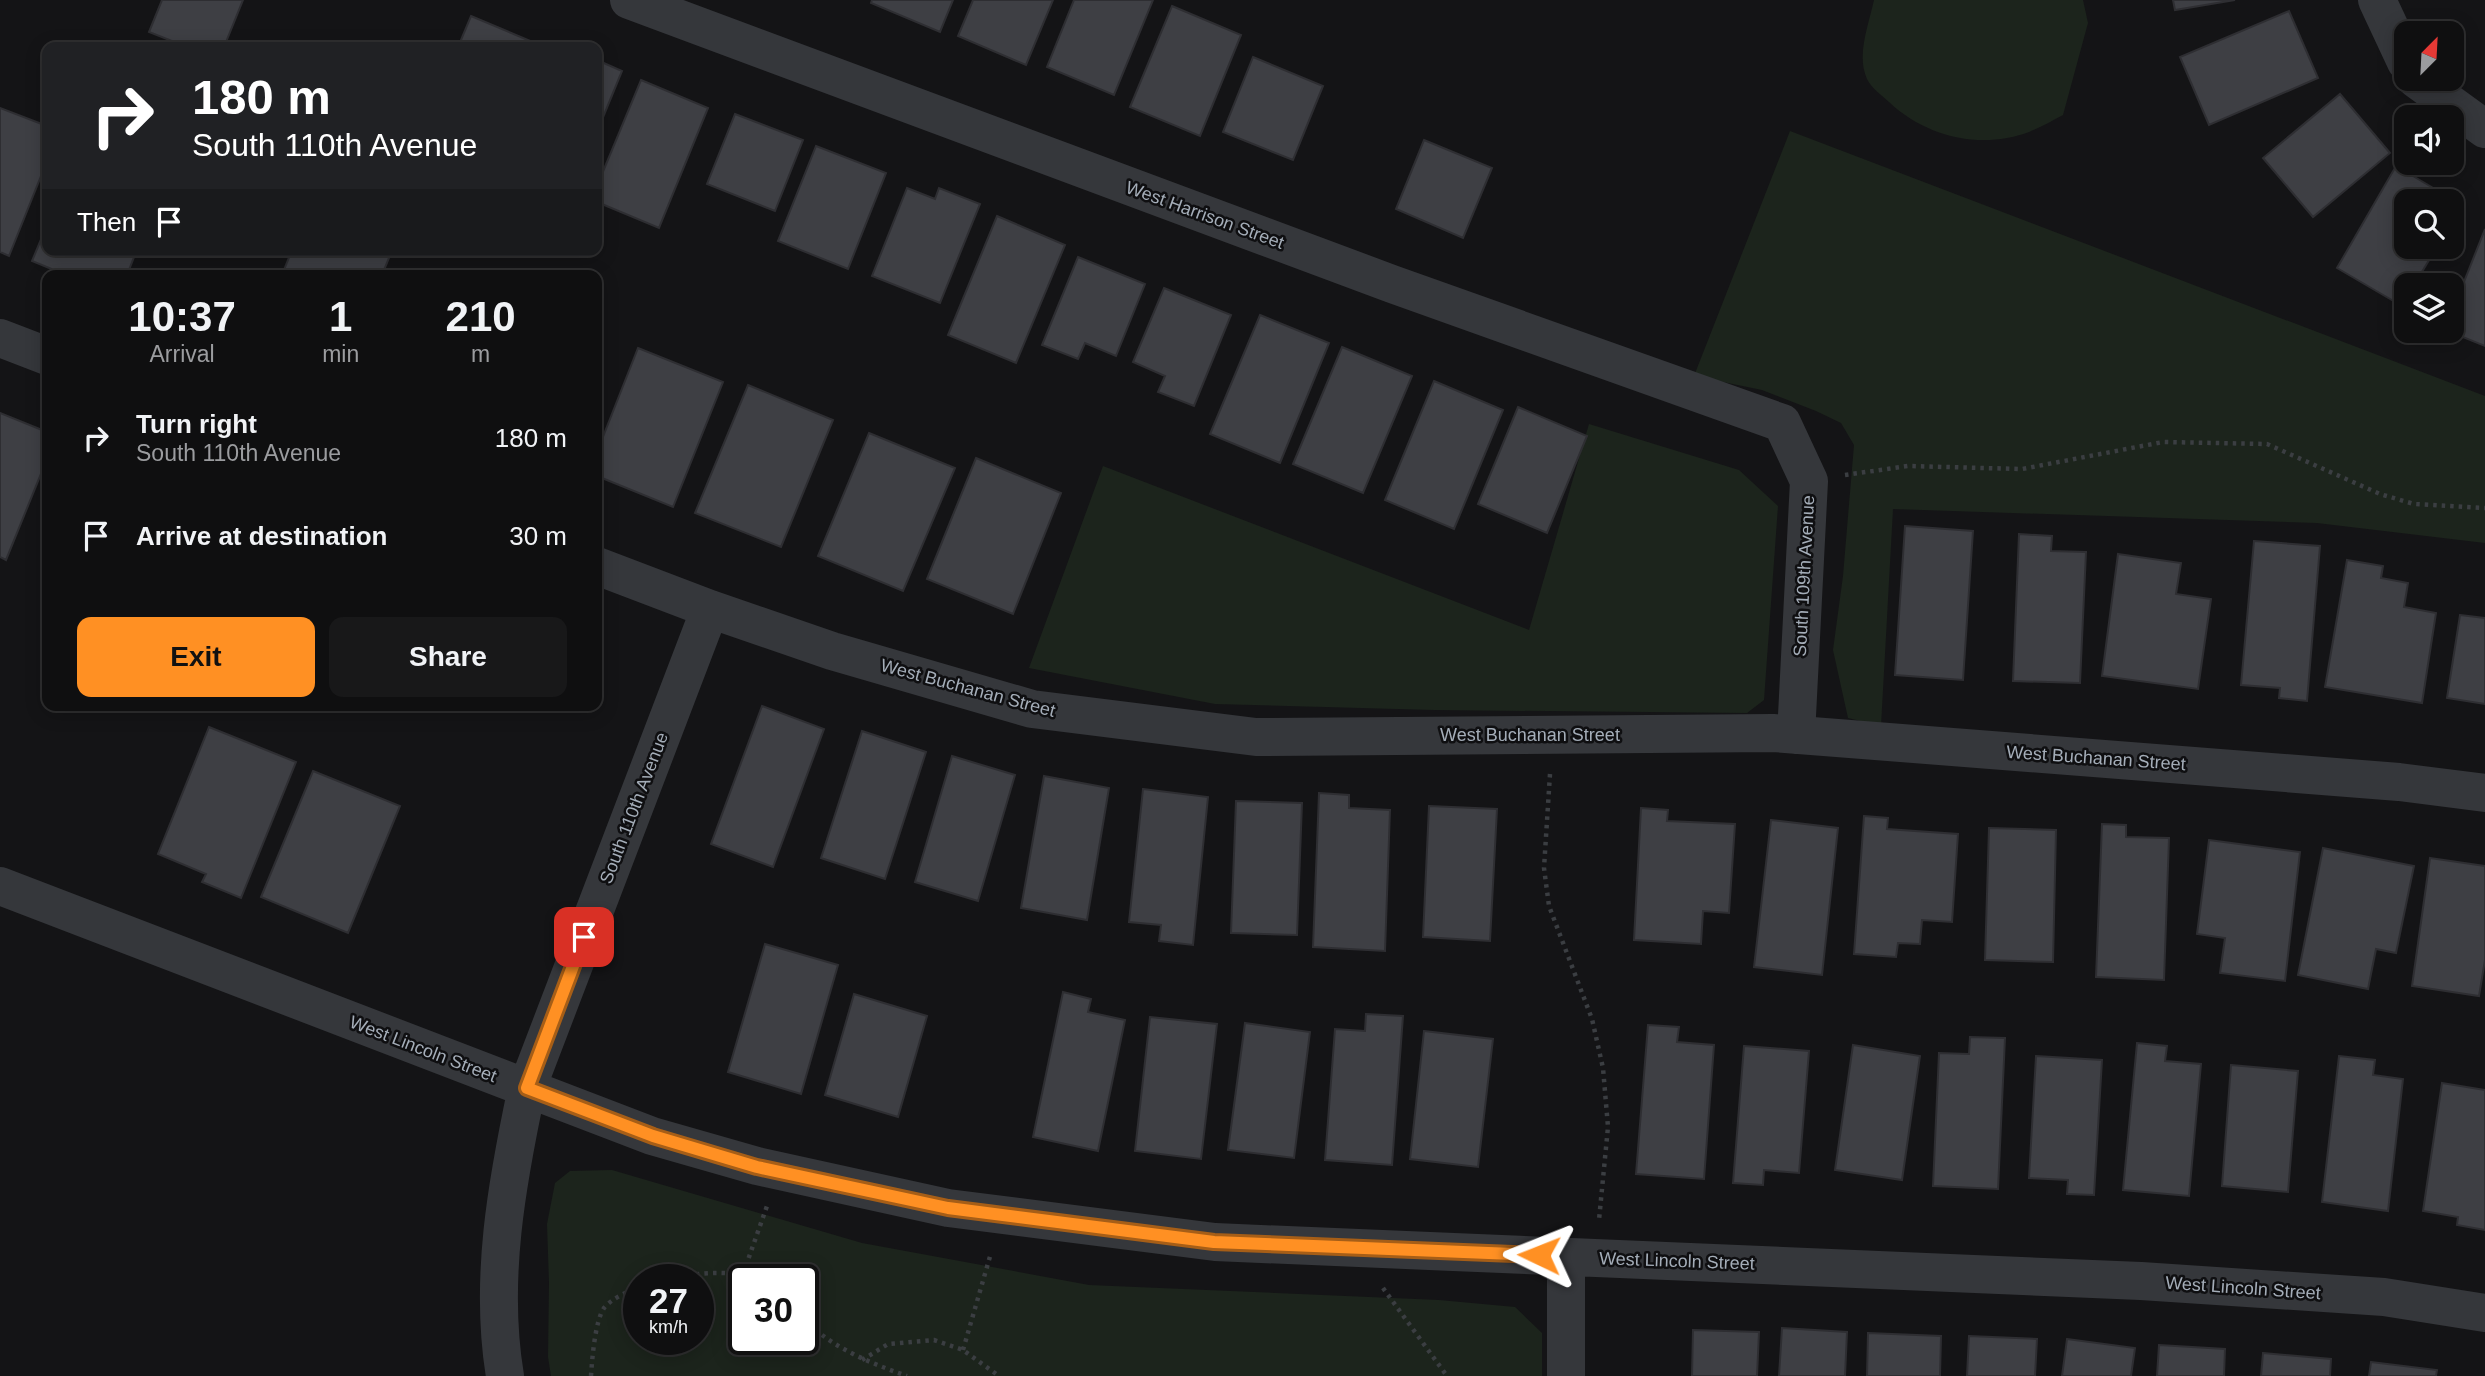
<!DOCTYPE html>
<html lang="en">
<head>
<meta charset="utf-8">
<style>
	:root { --surface:#0f0f10; --page:#181819; --text:#f1f3f6; --muted:#9b9c9f; --line:#2f2f30; --accent:#ff9023 }
	body { margin:0; font-family:Arial,sans-serif; background:var(--page); color:var(--text); height:100vh; display:flex; flex-direction:column; font-size:26px; white-space:nowrap }
	* { box-sizing:border-box; margin:0 }
	p { font-size:23px; color:var(--muted) }
	.icon { flex:none; width:38px; height:38px; fill:none; stroke:currentColor; stroke-width:2; stroke-linecap:round; stroke-linejoin:round }
	.map { position:relative; flex:1; overflow:hidden }
	.details { position:absolute; left:42px; top:270px; width:560px; height:441px; display:flex; flex-direction:column; background:var(--surface); border-radius:14px; box-shadow:0 4px 18px #0003,0 0 0 2px var(--line) }
	.details>* { flex:none }
	.top-card { position:absolute; left:42px; top:42px; width:560px; height:214px; border-radius:14px; box-shadow:0 4px 18px #0003,0 0 0 2px var(--line); background:#202124; color:#fff; overflow:hidden }
	.needle { width:46px; rotate:24deg }
	.tools { position:absolute; left:2394px; top:21px; display:grid; gap:14px }
	.tools a { display:grid; place-items:center; width:70px; height:70px; border-radius:14px; background:var(--surface); box-shadow:0 4px 18px #0003,0 0 0 2px var(--line); font-size:35px }
	.speed { position:absolute; left:623px; top:1264px; display:flex; gap:14px; font-size:35px; font-weight:700; text-align:center }
	.speed>* { display:grid; place-content:center; width:91px; height:91px; border-radius:50%; background:var(--surface); box-shadow:0 4px 18px #0003,0 0 0 2px var(--line); line-height:1 }
	.speed small { font-size:18px; font-weight:400 }
	.speed .limit { border:4px solid #111; border-radius:10px; background:#fff; color:#111 }
	.pin { position:absolute; display:grid; place-items:center; width:60px; height:60px; color:#fff; margin:-30px; border-radius:14px; box-shadow:0 4px 10px #0006 }
	.me { position:absolute; width:77px; margin:-38px; rotate:272deg; stroke-linejoin:round; filter:drop-shadow(0 0 5px #0008) }
	.turn { display:flex; align-items:center; gap:24px; height:147px; padding:0 35px; font-size:32px }
	.turn .icon { width:91px; height:91px; stroke-width:2.5 }
	.turn b { display:block; font-size:49px; line-height:60px }
	.then { display:flex; align-items:center; height:66px; padding:0 35px; background:#0003; gap:14px; font-size:26px }
	.eta { display:flex; justify-content:space-evenly; align-items:center; height:119px; text-align:center }
	.eta b { font-size:42px; font-weight:800; line-height:49px }
	.cta { display:flex; gap:14px; margin-top:auto; padding:14px 35px }
	.cta a { flex:1; height:80px; border-radius:14px; background:var(--accent); color:#111; font-size:28px; font-weight:800; line-height:80px; text-align:center }
	.cta a+a { background:var(--page); color:var(--text) }
	ul { padding:0; list-style:none }
	li { display:flex; align-items:center; gap:21px; height:98px; padding:0 35px }
	li div { flex:1 }
	li b { display:block; font-size:26px }
	li em { font-style:normal }
	.map>svg:first-child { display:block }
</style>
</head>
<body>
<div class="map">
<svg width="2485" height="1376" viewBox="0 0 2485 1376">
	<rect width="100%" height="100%" fill="#141416"/>
	<path fill="#1c241c" fill-rule="evenodd" d="M1874,0h209l5,23 -25,92c-11,6 -22,12 -34,17 -48,18 -103,5 -140,-30 -6,-6 -18,-14 -22,-23 -11,-24 2,-55 7,-79z
		M1790,131l695,265v147l-168,-20 -424,-14 -12,217 -33,-8 -15,-68 10,-74 11,-131 -13,-22 -25,-12 -54,-21 -68,-14z
		M1589,424l150,46 39,36 -14,194 -17,13 -313,-3 -219,-6 -186,-36 74,-202 426,164z
		M612,1170l250,73 227,42 350,15 76,7 27,26v43h-991l-3,-19 1,-74 -2,-59 8,-41 15,-12zM639,1279h59v60h-59zM744,1279h59v60h-59z"/>
	<path fill="#3e3f44" stroke="#2e2e32" stroke-width="2" d="M162,0h81l-19,47h-37l-38,-15z
		M872,0h81l-13,32 -69,-29z
		M973,0h80l-27,65 -68,-29z
		M1074,0h79l-39,95 -67,-28z
		M2173,0h62l-60,10z
		M1172,6l69,29 -41,101 -70,-29z
		M2289,11l29,67 -109,47 -29,-68z
		M471,16l69,29 -1,2h-81z
		M1253,57l70,29 -30,74 -70,-28z
		M597,60l25,11 -25,61z
		M641,80l67,28 -49,120 -62,-26v-16z
		M2340,94l50,59 -77,64 -50,-59z
		M0,108l47,18v35l-38,95 -9,-4z
		M735,114l68,26 -28,71 -68,-27z
		M1424,140l68,28 -29,70 -67,-29z
		M816,146l70,27 -38,96 -70,-28z
		M2396,166l66,39 -10,16v-20h-46v46h31l-23,38h-8v14l-4,7 -65,-38z
		M907,188l28,11 4,-11 41,16 -40,99 -68,-27z
		M997,216l68,29 -49,118 -68,-28z
		M47,225v25l89,2 -9,23h-61l-34,-14z
		M2485,229v117l-37,-15h4v-19z
		M292,250h91l8,3 -9,22h-100z
		M1078,257l67,27 -29,72 -31,-13 -7,16 -36,-14z
		M1164,288l67,27 -37,91 -36,-14 7,-16 -32,-14z
		M1260,315l69,28 -49,120 -70,-29z
		M1342,347l70,29 -49,117 -70,-29z
		M638,348l85,34 -50,125 -76,-31v-24z
		M1434,381l69,29 -49,119 -69,-29z
		M748,385l85,35 -52,127 -86,-34z
		M1518,407l69,29 -40,97 -69,-29z
		M0,413l47,19v27l-41,101 -6,-3z
		M869,433l86,35 -52,123 -85,-35z
		M976,458l85,35 -48,121 -86,-35z
		M1905,526l68,5 -10,149 -68,-5z
		M2019,534l33,2 -1,15 35,1 -6,131 -67,-2z
		M2254,541l66,5 -13,155 -28,-3 1,-10 -39,-3z
		M2118,554l63,9 -5,31 35,5 -13,90 -96,-13z
		M2347,560l36,6 -2,12 27,5 -4,24 32,6 -14,90 -97,-16z
		M2460,615l25,3v86l-38,-6z
		M762,706l62,23 -51,138 -62,-23z
		M209,727l87,35 -55,136 -39,-16 4,-8 -48,-20z
		M862,731l64,21 -41,127 -64,-21z
		M952,756l63,19 -37,126 -63,-19z
		M313,771l87,35 -52,127 -87,-36z
		M1044,776l65,12 -22,132 -66,-12z
		M1143,789l65,8 -15,148 -34,-4 2,-16 -32,-3z
		M1319,793l30,2v13l41,2 -5,141 -72,-4z
		M1236,801l66,2 -5,132 -66,-2z
		M1429,806l68,3 -7,132 -67,-4z
		M1641,808l27,2 -1,11 68,3 -6,89 -26,-2 -2,33 -67,-4z
		M1864,816l24,2 -1,11 71,5 -6,88 -30,-2 -2,24 -22,-1 -2,14 -42,-3z
		M1771,820l67,8 -16,147 -68,-8z
		M2102,824l24,1v12l43,1 -5,142 -68,-3z
		M1989,828l67,2 -3,132 -68,-2z
		M2209,840l91,12 -15,129 -65,-8 5,-35 -28,-4z
		M2323,848l91,18 -18,87 -20,-4 -8,40 -70,-14z
		M2430,858l55,8v94l-6,36 -67,-10z
		M765,944l73,21 -37,129 -73,-22z
		M1063,992l28,7 -3,13 37,8 -27,131 -65,-14z
		M854,994l73,22 -29,101 -73,-22z
		M1366,1014l37,2 -11,149 -67,-5 10,-131 30,2z
		M1150,1017l67,7 -16,135 -66,-8z
		M1245,1023l65,9 -16,126 -66,-8z
		M1648,1025l31,2 -2,15 37,3 -10,134 -68,-5z
		M1424,1031l69,8 -15,128 -68,-8z
		M1970,1037l35,1 -7,151 -65,-3 6,-133 30,1z
		M2137,1043l30,3 -2,15 36,3 -12,132 -66,-6z
		M1853,1045l67,11 -18,124 -67,-10z
		M1744,1046l65,5 -10,122 -35,-3 -1,15 -30,-2z
		M2036,1056l66,4 -8,135 -27,-1 1,-14 -39,-2z
		M2339,1056l36,4 -2,15 30,4 -15,132 -66,-9z
		M2231,1065l67,6 -10,121 -66,-6z
		M2442,1083l43,7v140l-28,-5 1,-8 -35,-6z
		M1782,1328l65,4 -2,44h-66z
		M1693,1330l66,2 -2,44h-65z
		M1868,1333l73,3 -1,40h-73z
		M1969,1336l68,3 -2,37h-68z
		M2067,1339l68,9 -4,28h-69z
		M2159,1345l66,4 -1,27h-67z
		M2263,1353l68,6 -1,17h-69z
		M2371,1362l66,8 -1,6h-67z"/>
	<g fill="none" stroke-linecap="round" stroke-linejoin="round">
		<path stroke="#3b3e42" stroke-width="4.5" stroke-dasharray="3.5 5" stroke-linecap="butt" d="M1845,475l63,-9 114,3 141,-27 104,2 113,50 34,10 71,4
			M1550,774l-6,94 5,38 43,113 11,49 5,59 -9,93
			M743,1274l24,-68
			M671,1279c21,-6 62,-10 81,0
			M1383,1288l64,88
			M803,1318c27,29 67,45 104,58
			M963,1350l28,-97
			M862,1360l26,-16 46,-4 29,10 36,26
			M591,1376c1,-16 4,-55 13,-68 7,-9 24,-17 35,-20"/>
		<path stroke="#35373b" stroke-width="38" d="M629,0l763,284 390,139 27,58 -13,254
			M2377,0l29,62
			M2416,79l69,50
			M0,338l47,18
			M597,566l113,43 122,42 200,58 224,28 517,-4 626,49 86,11
			M0,886l652,250 105,30 191,42 267,34 926,39 243,16 101,16
			M1566,1257v119
			M505,1376c-16,-96 2,-194 22,-288l183,-479"/>
	</g>
	<g fill="none" stroke-linecap="round" stroke-linejoin="round">
		<g stroke="#a65e17" stroke-width="18">
			<path id="route" d="M584,937l-57,151 126,48 104,31 191,41 266,34 325,13"/>
		</g>
		<use href="#route" stroke="#ff9023" stroke-width="12"/>
	</g>
	<g text-anchor="middle" dominant-baseline="central" stroke-width="5" stroke-linejoin="round" paint-order="stroke">
		<g font-size="18" fill="#a4adb8" stroke="#0f0f11">
			<text transform="translate(1205 215) rotate(20)">West Harrison Street</text>
			<text transform="translate(1804 576) rotate(-87)">South 109th Avenue</text>
			<text transform="translate(968 688) rotate(15)">West Buchanan Street</text>
			<text x="1530" y="735">West Buchanan Street</text>
			<text transform="translate(2096 758) rotate(4)">West Buchanan Street</text>
			<text transform="translate(634 808) rotate(-69)">South 110th Avenue</text>
			<text transform="translate(423 1049) rotate(21)">West Lincoln Street</text>
			<text transform="translate(1677 1261) rotate(2)">West Lincoln Street</text>
			<text transform="translate(2243 1288) rotate(4)">West Lincoln Street</text>
		</g>
	</g>
</svg>
<div class="tools">
<a><svg class="needle" viewBox="-14 -14 28 28"><path d="M0-13l5 13h-10z" fill="#e53935"/><path d="M0 13l5-13h-10z" fill="#9b9c9f"/></svg></a>
<a><svg class="icon" aria-label="sound" viewBox="0 0 24 24"><path d="M4 9h4l5-4v14l-5-4H4zM17 9q2 3 0 6"/></svg></a>
<a><svg class="icon" aria-label="search" viewBox="0 0 24 24"><circle cx="10" cy="10" r="6"/><path d="M15 15l6 6"/></svg></a>
<a><svg class="icon" aria-label="layers" viewBox="0 0 24 24"><path d="M12 4l9 5-9 5-9-5zM3 14l9 5 9-5"/></svg></a>
</div>
<div class="speed"><div>27<small>km/h</small></div><div class="limit">30</div></div>
<div class="pin" style="left:584px;top:937px;background:#d93025"><svg class="icon" aria-label="arrive" viewBox="0 0 24 24"><path d="M6 21V4h12l-3 4 3 4H6"/></svg></div>
<svg class="me" style="left:1539px;top:1255px" viewBox="-20 -20 40 40"><path d="M0-17L14 15 0 8-14 15z" fill="#ff9023" stroke="#fff" stroke-width="4"/></svg>
<div class="top-card">
<div class="turn"><svg class="icon" aria-label="right" viewBox="0 0 24 24"><path d="M7 20v-9h11M14 6l5 5-5 5"/></svg><div><b>180 m</b>South 110th Avenue</div></div>
<div class="then">Then<svg class="icon" aria-label="arrive" viewBox="0 0 24 24"><path d="M6 21V4h12l-3 4 3 4H6"/></svg></div>
</div>
<section class="details">
<div class="eta">
<div><b>10:37</b><p>Arrival</p></div>
<div><b>1</b><p>min</p></div>
<div><b>210</b><p>m</p></div>
</div>
<ul>
<li><svg class="icon" aria-label="right" viewBox="0 0 24 24"><path d="M7 20v-9h11M14 6l5 5-5 5"/></svg><div><b>Turn right</b><p>South 110th Avenue</p></div><em>180 m</em></li>
<li><svg class="icon" aria-label="arrive" viewBox="0 0 24 24"><path d="M6 21V4h12l-3 4 3 4H6"/></svg><div><b>Arrive at destination</b></div><em>30 m</em></li>
</ul>
<div class="cta"><a>Exit</a><a>Share</a></div>
</section>
</div>
</body>
</html>
